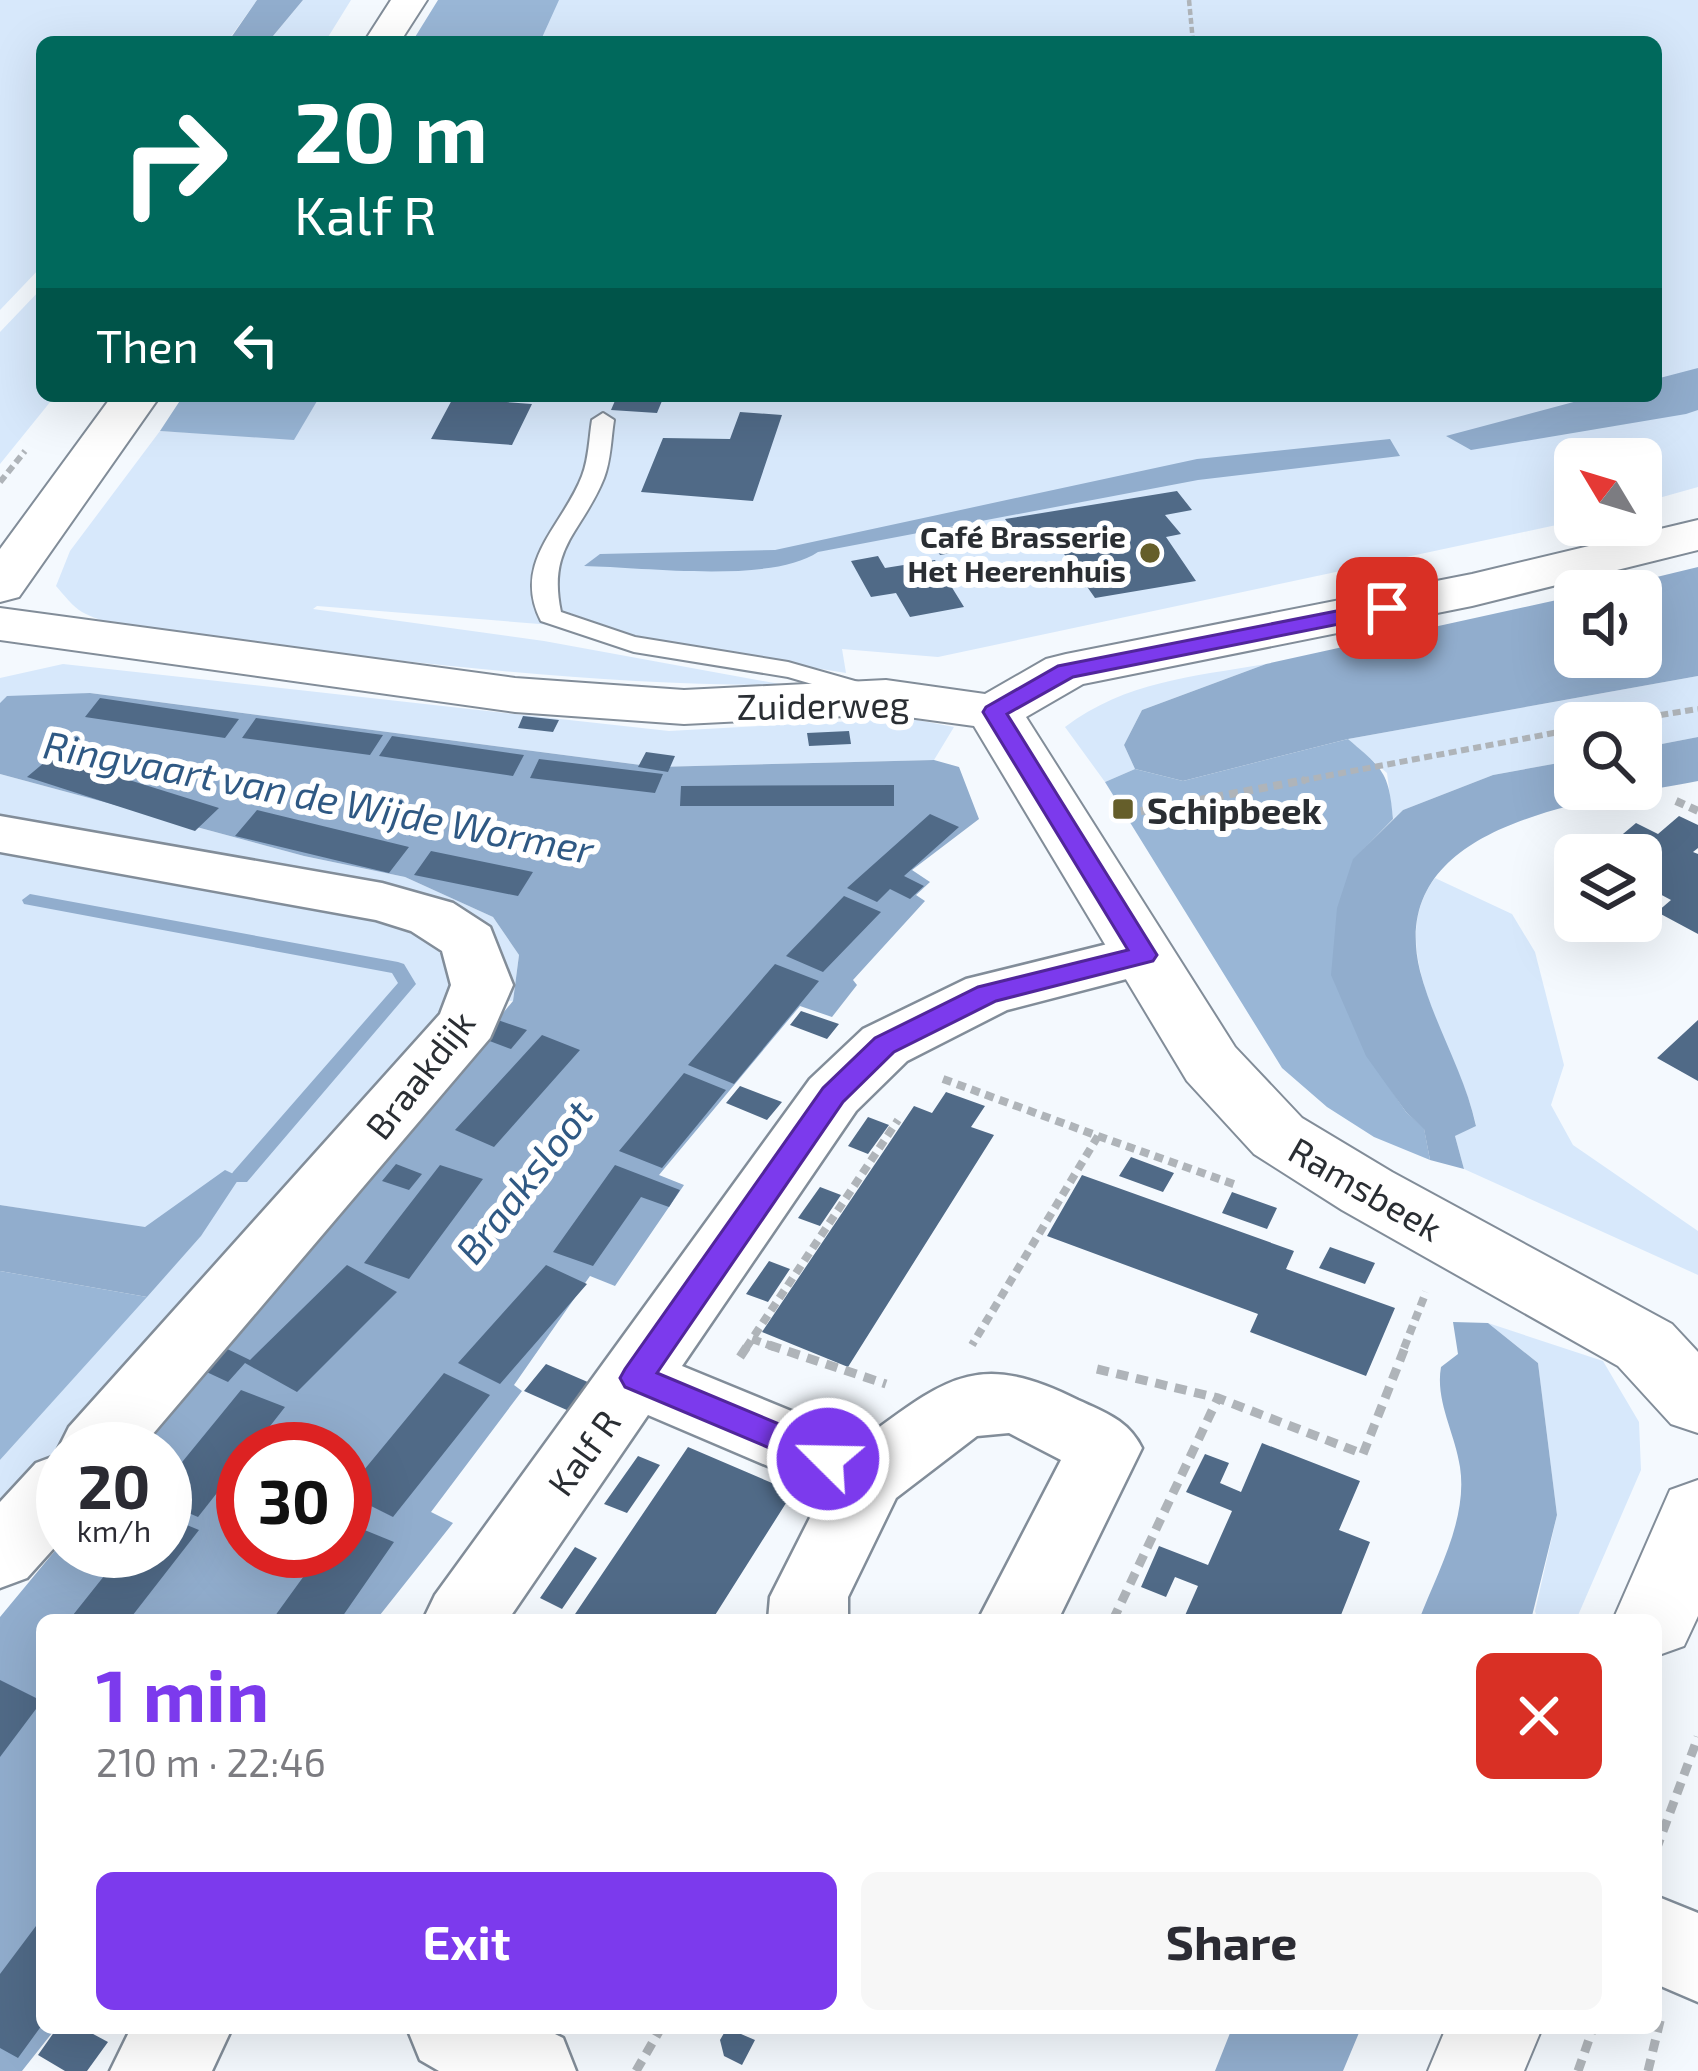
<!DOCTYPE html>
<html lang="en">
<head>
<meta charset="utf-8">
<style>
	:root { --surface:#fff; --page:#f7f7f7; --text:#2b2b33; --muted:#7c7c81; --accent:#7c3aed }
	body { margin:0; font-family:"Exo 2",sans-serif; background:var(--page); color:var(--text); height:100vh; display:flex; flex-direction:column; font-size:45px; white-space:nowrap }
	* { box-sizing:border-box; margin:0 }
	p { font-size:39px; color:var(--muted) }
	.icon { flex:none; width:66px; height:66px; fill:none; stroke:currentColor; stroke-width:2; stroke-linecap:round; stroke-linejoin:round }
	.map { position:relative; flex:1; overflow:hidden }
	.details { position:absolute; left:36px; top:1614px; width:1626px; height:420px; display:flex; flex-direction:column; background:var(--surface); border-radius:18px; box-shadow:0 12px 48px #0002 }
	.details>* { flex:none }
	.top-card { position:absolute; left:36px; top:36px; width:1626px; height:366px; border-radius:18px; box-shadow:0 12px 48px #0002; background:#00695c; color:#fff; overflow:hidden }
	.needle { width:78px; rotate:308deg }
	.buttons { position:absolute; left:1554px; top:438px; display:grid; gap:24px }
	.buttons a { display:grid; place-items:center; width:108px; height:108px; border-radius:18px; background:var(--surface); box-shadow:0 12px 48px #0002; font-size:60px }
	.speed { position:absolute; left:36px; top:1422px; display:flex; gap:24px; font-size:60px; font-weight:700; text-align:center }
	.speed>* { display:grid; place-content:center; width:156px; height:156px; border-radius:50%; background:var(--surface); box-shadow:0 12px 48px #0002; line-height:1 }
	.speed small { font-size:30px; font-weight:400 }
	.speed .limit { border:18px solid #d22; background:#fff; color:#111 }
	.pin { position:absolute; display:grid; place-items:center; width:102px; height:102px; color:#fff; margin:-51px; border-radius:24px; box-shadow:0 6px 18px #0006 }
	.me { position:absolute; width:132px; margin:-66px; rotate:293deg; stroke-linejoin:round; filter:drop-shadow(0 0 9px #0008) }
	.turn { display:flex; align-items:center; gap:42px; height:252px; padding:0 60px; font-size:54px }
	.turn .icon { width:156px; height:156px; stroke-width:2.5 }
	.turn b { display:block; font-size:84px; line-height:102px }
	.then { display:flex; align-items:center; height:114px; padding:0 60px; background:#0003; gap:24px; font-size:45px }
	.round { display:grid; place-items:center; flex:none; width:126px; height:126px; border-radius:18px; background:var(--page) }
	.summary { display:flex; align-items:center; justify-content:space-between; height:204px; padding:0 60px }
	h1 { font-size:72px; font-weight:700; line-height:90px; color:var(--accent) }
	.button { display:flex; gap:24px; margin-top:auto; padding:24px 60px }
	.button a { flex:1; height:138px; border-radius:18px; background:var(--accent); color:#fff; font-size:48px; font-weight:700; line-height:138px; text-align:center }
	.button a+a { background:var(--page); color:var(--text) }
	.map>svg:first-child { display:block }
</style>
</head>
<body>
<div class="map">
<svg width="1698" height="2071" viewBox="0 0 1698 2071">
	<rect width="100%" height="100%" fill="#f4f9fe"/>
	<path fill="#d7e8fb" d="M0,0h257l-30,42h-185v224l-42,44z
		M303,0h48l-26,42h-57z
		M460,0h1238v487l-57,16v-44h-66v62l-637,136 -96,-8 4,24 -199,-32 -32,-11 -298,-24 -4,3 231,32 241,44c-173,1 -341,-19 -513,-39 -47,-5 -151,-12 -190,-34 -9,-5 -18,-17 -26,-26l14,-35 90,-120 38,2 22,-37h1436v-354h-1222z
		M42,288v108h13l-55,68v-132z
		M63,664l606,67 238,-13 47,9 -20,33 -278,7 -566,-74 -90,10v-25z
		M1266,664l-124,46 -18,35 11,24 -30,13 -40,-55c62,-46 126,-50 201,-63z
		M1698,676v61l-57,11v-25h-66v37l-82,15 -90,35 -10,9 -6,-46 -39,-34z
		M0,774l304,82 101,21 88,40 26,38 -6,46 -14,-1 -18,-65 -481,-113z
		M0,848l395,69 59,39 3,54 -394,439v16l-63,70v-75l200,-223 -200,-32z
		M1435,878l77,36 23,38 29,113 -13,40 22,40 125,86v44l-234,-106 -9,-33 21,-11c-16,-75 -96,-175 -41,-247z
		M1488,1323l115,38 36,61 2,48 -65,150h-38l-3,-9 22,-96 -19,-152z"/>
	<path fill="#99b6d6" d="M438,0h121l-19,42h-128z
		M183,396h137l-26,44 -134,-9z
		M1348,739c35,30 41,33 45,80l-40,41 36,227 17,25 18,16 6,32 -56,-23 -47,-30 -45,-39 -177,-286 30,-13 48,12z
		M0,1271l147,26 -147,163z"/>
	<path fill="#91adcd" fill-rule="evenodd" d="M257,0h46l-35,42h-40z
		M1698,368v42l-12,4 -215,36 -25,-14 150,-40h60v-17z
		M1390,439l10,17 -202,24 -380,72c-47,32 -175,15 -234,14l16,-12 175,-4 422,-91z
		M1698,567v109l-350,63 -165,42 -48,-12 -11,-24 18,-35 124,-46 309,-68v61h66v-66h-42z
		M90,693l566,74 278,-7 25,7 20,52 -67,51 18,12 -14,13 9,6 -72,79 4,5 -25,32 -32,-11 -141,169 25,10 -69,101 -25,-10 -76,109 8,6 -91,121 22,11 -77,97h-334v408h14l-34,43h-22v-454l63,-76v10h102v-102h-25l373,-448 6,-46 -26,-38 -88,-40 -101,-21 -304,-82v-71l7,-7zM243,1449h102v102h-102z
		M1698,737v44c-103,20 -315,38 -278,190 14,54 44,100 56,155l-21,10 9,33 -34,-9 -6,-31 -18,-17 -40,-56 -35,-81 6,-67 16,-49 50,-49 90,-35 82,-15v29h66v-41z
		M225,1170l15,7 -39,59 -54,61 -147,-26v-66l145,22z
		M1453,1322l35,1 50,40 19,152 -26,105h-112c18,-47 49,-101 41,-153 -5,-34 -25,-66 -19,-100l17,-13z
		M1232,2028h129l-18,43h-128z"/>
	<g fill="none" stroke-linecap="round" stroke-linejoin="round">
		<path fill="#91adcd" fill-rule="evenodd" d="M30,894l368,68 6,2 12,20 -169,198h-14l-3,-5 3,-5 165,-189 -6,-10 -368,-69 -2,-4z"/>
	</g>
	<path fill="#506a87" d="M617,396h47l-7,17 -46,-3z
		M453,398l79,6 -20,41 -81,-6z
		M740,412l42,3 -29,86 -112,-9 22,-54 67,1z
		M1177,491l15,19 -27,5 16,19 -15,3 30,44 -101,17 -45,-64 -31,5 -14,-20z
		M953,527l15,23 -28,5 -14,-23z
		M878,556l7,12 50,-8 29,47 -54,10 -14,-24 -25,4 -20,-36z
		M100,698l139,21 -14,19 -140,-21z
		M523,716l36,4 -6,12 -35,-4z
		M256,718l127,17 -13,20 -128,-17z
		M849,731l2,13 -42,2 -2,-13z
		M392,736l132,19 -11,21 -134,-20z
		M646,752l29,4 -7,16 -30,-5z
		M52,756l167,52 -24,23 -168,-54z
		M539,759l124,15 -8,19 -125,-15z
		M894,785v21h-214l1,-20z
		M257,810l152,37 -20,26 -154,-37z
		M930,814l29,13 -55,49 20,10 -14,13 -20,-10 -13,13 -30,-14z
		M1679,816l19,9v23l-5,4 5,2v80l-41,-22 14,-12 -30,-16v-29h-43l38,-32 22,11z
		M431,851l102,21 -15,24 -104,-21z
		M844,896l37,16 -58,60 -37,-16z
		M775,964l44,17 -85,103 -46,-19z
		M801,1011l38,13 -12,15 -37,-14z
		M495,1019l32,11 -16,19 -32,-12z
		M1698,1020v61l-41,-23z
		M542,1035l38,15 -86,97 -39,-17z
		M684,1073l42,17 -64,78 -43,-17z
		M740,1086l42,16 -15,18 -41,-17z
		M946,1092l39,14 -14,21 23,8 -146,232 -86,-35 152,-226 18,7z
		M868,1117l21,8 -21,29 -20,-8z
		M1131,1157l43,16 -11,19 -44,-16z
		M396,1164l26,10 -13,16 -27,-9z
		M440,1165l43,14 -74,100 -45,-16z
		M615,1165l65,25 -11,17 -28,-10 -48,69 -40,-14z
		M1082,1175l212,76 -8,18 109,39 -29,68 -116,-44 8,-18 -211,-78z
		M820,1187l21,8 -21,31 -22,-8z
		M1232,1192l45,16 -10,21 -45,-16z
		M1330,1247l45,16 -10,21 -46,-16z
		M769,1261l21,8 -22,33 -22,-8z
		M347,1265l50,27 -100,100 -52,-29 -17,19 -30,-14 21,-23 31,15z
		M546,1265l41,19 -87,100 -42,-21z
		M546,1364l44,19 -21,28 -45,-20z
		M444,1373l46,22 -97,122 -48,-24z
		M241,1390l44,17 -33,42h-9v11l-45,57 -33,-14v-20z
		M1262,1443l98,38 -21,49 31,12 -31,78h-156l15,-34 -23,-9 -9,20 -25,-10 18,-41 49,19 24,-54 -46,-19 19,-38 24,9 -9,20 21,9z
		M688,1447l105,45 -81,128h-141z
		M638,1456l22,9 -33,48 -23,-9z
		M165,1516l34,14 -70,90h-60l55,-69h41z
		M345,1522l49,20 -54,78h-68l50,-69h23z
		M575,1547l22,11 -35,51 -22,-11z
		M0,1680l42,21 -42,56z
		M42,1918v107l-24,33 -18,-10v-74z
		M57,2028h25l26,14 -21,29h-22l-27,-16z
		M727,2028l28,12 -13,25 -18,-9 -4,-16z"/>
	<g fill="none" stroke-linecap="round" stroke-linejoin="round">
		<g stroke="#828d99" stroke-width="4">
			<path id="lane" d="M603,413l11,7c-3,19 -3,40 -10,58 -22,55 -57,68 -43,134l74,25 153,25 95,27 4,5 -4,5 -9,3 -86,-25 -154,-25 -93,-31c-30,-59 22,-95 41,-145 7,-18 7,-38 10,-56z"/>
		</g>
		<g stroke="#828d99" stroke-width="5">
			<path id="street" d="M0,816l382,67 71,20 37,24 23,58 -23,53 -350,411h-77v89l-36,40 -27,10v-86l36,-39 24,-9 -2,-5 11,-22 371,-413 11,-29 -9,-34 -31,-20 -35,-11 -376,-68z
				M1144,935l21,6 9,14 -9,14 -158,41 -100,51 -51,50 -174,255 180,74c83,-61 115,-91 216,-40 28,13 50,20 64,48l-84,172h-80l83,-160 -52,-27 -32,3 -81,62 -48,99v23h-80l2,-23 54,-107 -176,-75 -140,205h-85l12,-25 375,-516 53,-50 103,-50z
				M1656,1896l42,17v89l-42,-18z
				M131,2028h101l-20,43h-102z
				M407,2028h136l20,10 13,33h-137l-19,-11z"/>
		</g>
		<g stroke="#828d99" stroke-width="4">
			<path id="secondary" d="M391,0h36l-27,42h-36z
				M112,396h48l-141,201 -19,5v-53z
				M1698,520v30l-226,56 -389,78 -57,33 209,330 67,71 90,54 280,152 26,28v81l-27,-9 -53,-58 -276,-156 -88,-56 -67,-73 -213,-355 -88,-12 -202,10 -169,-12 -515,-72v-32l515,70 169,12 202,-10 99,14 61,-35 20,-5 406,-80z
				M1698,1480v136l-14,30 -28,10v-36h-43l57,-130z
				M1446,2028h96l-18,43h-96z"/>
		</g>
		<path stroke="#afb4b9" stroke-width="4.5" stroke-dasharray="6 3" stroke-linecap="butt" d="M1189,0l4,42"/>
		<path stroke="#afb4b9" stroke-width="6" stroke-dasharray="8 4.5" stroke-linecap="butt" d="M0,482l25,-31
			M1611,723l87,-14
			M1289,783l286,-54"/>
		<path stroke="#afb4b9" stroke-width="8" stroke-dasharray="9 6" stroke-linecap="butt" d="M1676,801l22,10
			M1126,814l179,-34
			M943,1079l155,57 -126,209
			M1098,1136l141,50
			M752,1339l25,9
			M746,1348l152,-228
			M1404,1348l22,-56"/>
		<path stroke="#afb4b9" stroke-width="9" stroke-dasharray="12 8" stroke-linecap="butt" d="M769,1345l117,39
			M740,1357l8,-12
			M1097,1369l121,29 145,56 43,-109
			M1113,1620l105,-222
			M1656,1850l42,-113
			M636,2071l25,-43
			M1578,2071l15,-43
			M1648,2071l13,-54"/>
		<use href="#lane" fill="#fff" fill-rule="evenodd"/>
		<use href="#street" fill="#fff" fill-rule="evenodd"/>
		<use href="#secondary" fill="#fff" fill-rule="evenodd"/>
	</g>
	<path fill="#7c3aed" stroke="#51269a" stroke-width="3" d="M1387,601l11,7 -3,5 -322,64 -66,37 150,241 -4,6 -157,40 -102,51 -51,50 -186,271 182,76 5,10 -5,9 -11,4 -11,-4 -192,-81 -5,-9 5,-9 198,-281 52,-50 103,-51 150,-37 -145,-238 3,-5 72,-41z"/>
	<g fill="#655e2a" stroke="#fff" stroke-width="4.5">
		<circle cx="1150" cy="553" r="12"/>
		<rect x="1111" y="797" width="24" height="24" rx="6"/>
	</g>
	<g text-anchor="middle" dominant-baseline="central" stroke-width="12" stroke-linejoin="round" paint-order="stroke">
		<g font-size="30" font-weight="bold" fill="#2a2e33" stroke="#fff" text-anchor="end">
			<text x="1126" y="536">Café Brasserie<tspan x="1126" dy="34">Het Heerenhuis</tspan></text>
		</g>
		<g font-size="36" fill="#2a2e33" stroke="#fff">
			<text transform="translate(823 704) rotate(-1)">Zuiderweg</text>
			<text transform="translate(419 1074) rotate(-52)">Braakdijk</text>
			<text transform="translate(1366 1188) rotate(30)">Ramsbeek</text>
			<text transform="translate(583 1452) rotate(-54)">Kalf R</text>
		</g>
		<g font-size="36" font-weight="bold" fill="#2a2e33" stroke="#fff" text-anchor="start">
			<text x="1147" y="809">Schipbeek</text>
		</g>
		<g font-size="39" font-style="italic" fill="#2f5984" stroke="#fff">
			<text transform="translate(319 796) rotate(11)">Ringvaart van de Wijde Wormer</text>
			<text transform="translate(523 1181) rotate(-52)">Braaksloot</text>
		</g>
	</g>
</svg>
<div class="buttons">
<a><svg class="needle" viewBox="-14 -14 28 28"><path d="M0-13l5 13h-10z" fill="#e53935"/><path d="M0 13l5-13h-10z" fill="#7c7c81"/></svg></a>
<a><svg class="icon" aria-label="sound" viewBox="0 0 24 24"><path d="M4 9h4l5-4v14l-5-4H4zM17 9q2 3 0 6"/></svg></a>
<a><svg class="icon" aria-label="search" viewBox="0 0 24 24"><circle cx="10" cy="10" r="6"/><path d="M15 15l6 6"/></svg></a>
<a><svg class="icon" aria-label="layers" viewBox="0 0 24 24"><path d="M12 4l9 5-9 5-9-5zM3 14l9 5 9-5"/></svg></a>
</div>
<div class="speed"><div>20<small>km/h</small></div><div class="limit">30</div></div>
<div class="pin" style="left:1387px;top:608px;background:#d93025"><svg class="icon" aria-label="arrive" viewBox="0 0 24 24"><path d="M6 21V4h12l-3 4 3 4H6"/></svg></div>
<svg class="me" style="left:828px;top:1459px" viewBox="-20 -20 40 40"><circle r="17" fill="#7c3aed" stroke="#fff" stroke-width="3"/><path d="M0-11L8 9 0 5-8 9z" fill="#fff"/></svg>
<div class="top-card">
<div class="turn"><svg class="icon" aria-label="right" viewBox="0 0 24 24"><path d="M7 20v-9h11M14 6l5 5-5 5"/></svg><div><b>20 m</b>Kalf R</div></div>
<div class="then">Then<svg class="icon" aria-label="left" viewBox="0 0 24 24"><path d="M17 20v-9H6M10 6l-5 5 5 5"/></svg></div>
</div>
<section class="details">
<div class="summary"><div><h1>1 min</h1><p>210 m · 22:46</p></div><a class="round" style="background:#d93025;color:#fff"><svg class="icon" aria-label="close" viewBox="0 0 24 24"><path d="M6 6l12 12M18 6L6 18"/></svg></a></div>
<div class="button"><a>Exit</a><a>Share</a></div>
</section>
</div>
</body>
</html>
